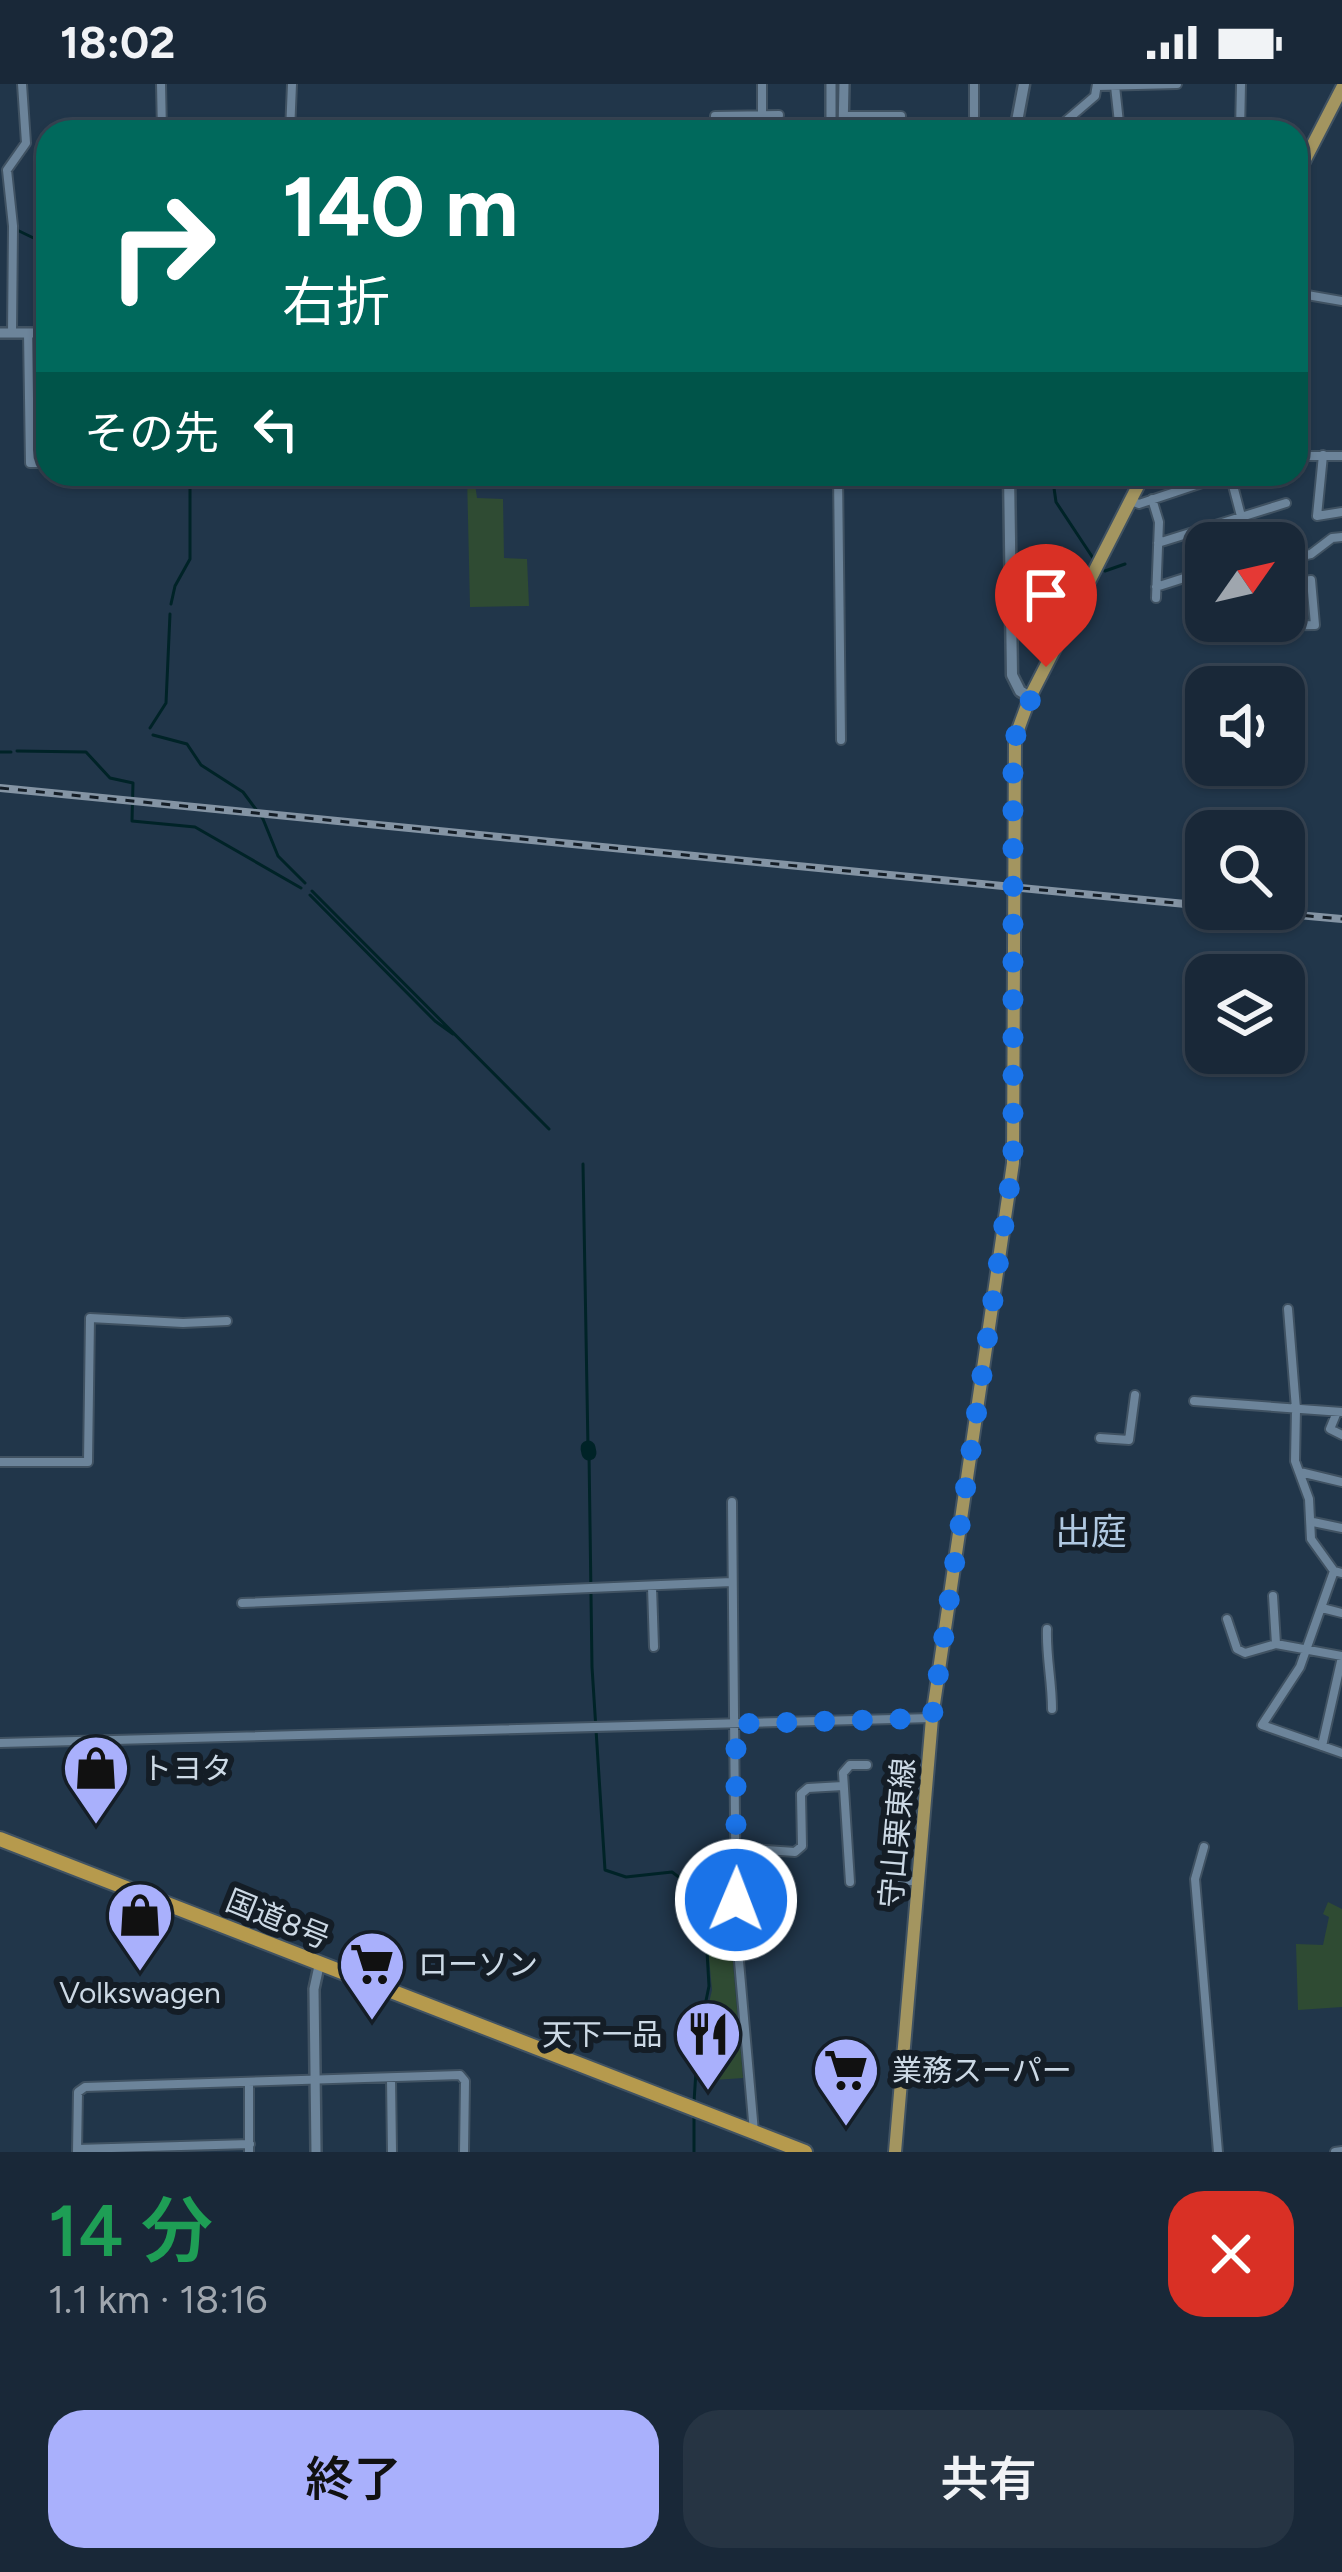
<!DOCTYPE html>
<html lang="ja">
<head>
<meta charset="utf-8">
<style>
	:root { --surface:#192838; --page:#263443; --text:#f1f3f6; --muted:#9fa6ae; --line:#374453; --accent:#a9b0fc }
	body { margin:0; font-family:Figtree,"Noto Sans JP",sans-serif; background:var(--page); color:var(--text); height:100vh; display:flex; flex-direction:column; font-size:45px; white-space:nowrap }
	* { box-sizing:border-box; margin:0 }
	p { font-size:39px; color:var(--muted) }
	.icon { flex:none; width:66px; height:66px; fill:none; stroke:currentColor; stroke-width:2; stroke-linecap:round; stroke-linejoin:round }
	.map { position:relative; height:2068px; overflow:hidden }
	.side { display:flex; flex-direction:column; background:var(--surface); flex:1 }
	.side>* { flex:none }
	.guide { position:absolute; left:36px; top:36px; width:1272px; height:366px; border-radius:36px; box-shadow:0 3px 9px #0004,0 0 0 3px var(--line); background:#00695c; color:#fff; overflow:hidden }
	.needle { width:78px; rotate:56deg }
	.buttons { position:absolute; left:1185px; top:438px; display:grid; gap:24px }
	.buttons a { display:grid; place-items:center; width:120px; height:120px; border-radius:24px; background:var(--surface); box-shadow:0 3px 9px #0004,0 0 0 3px var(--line); font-size:60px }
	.pin { position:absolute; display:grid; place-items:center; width:102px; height:102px; color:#fff; margin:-123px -51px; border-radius:50% 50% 50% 0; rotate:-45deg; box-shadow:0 0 12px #0007 }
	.pin .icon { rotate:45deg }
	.me { position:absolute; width:132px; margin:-66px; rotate:1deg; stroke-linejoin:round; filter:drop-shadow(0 0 9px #0008) }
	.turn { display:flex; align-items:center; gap:42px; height:252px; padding:0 48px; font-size:54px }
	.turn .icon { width:156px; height:156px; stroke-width:2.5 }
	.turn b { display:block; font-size:84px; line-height:102px }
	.then { display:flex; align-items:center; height:114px; padding:0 48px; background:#0003; gap:24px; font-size:45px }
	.round { display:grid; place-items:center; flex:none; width:126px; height:126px; border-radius:36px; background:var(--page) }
	.overview { display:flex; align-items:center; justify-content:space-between; height:204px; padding:0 48px }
	h1 { font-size:72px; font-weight:600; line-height:90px; color:#1e9e55 }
	.button { display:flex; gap:24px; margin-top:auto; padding:24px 48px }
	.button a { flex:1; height:138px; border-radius:36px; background:var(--accent); color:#111; font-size:48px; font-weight:600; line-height:138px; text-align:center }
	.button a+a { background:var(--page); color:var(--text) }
	.status { display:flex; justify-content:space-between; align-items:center; height:84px; padding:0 60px; background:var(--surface); direction:ltr }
	.status svg { height:33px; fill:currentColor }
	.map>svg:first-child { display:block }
</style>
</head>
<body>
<div class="status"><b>18:02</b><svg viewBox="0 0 49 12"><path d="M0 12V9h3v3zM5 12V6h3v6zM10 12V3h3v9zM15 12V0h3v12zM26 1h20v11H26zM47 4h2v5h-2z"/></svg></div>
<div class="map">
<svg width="1342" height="2068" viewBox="0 0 1342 2068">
	<rect width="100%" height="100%" fill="#21364a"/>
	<path fill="#2f4b33" d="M467,390h102v5l-94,5 2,14 26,1 1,59 23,1 2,47 -59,1z
		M1328,1818l14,7v98l-44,3 -2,-66 27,1 6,-28 -6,-3z
		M707,1852l24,4 12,138 -43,3v-40l12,-51z"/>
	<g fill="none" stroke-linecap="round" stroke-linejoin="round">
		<path stroke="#002327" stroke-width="3" d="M1064,43l33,-28
			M17,146l31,15
			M1052,390l4,28 37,56
			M1105,487l20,-7
			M171,520l4,-18 15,-27v-85
			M150,644l16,-25 4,-89
			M153,651l34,9 14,21 42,27 20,27 15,37 27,27
			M17,667l69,1 24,26 23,5 -1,38 63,6 106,61
			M0,668h11
			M312,807l237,238
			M310,811l125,126 18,13
			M583,1080l5,284
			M589,1369l3,214 13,203 21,7 46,-5 24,18 9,27 4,69 -11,54 -4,62
			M694,2068v-34"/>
		<path stroke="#002327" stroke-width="15" d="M588,1364l1,5"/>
		<g stroke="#405262" stroke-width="12">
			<path id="minor" d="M161,0l1,48
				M762,0v31
				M1097,2l80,-2
				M1115,2l5,46
				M844,32h57
				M162,39h128
				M290,48l2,-48
				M715,48v-16l64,-1
				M974,48v-48
				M1053,48l42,-36 2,-12
				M1240,48l1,-48
				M1296,205l11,6 35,6
				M12,249l1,-107 -6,-56 19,-27 -4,-59
				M28,249l2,130h18
				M1323,371l-6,61 25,-4
				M1296,372h46
				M838,390l3,266
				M1230,390l18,69
				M1152,415l7,23 -3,76
				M1131,417l8,3 90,-30
				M1158,459l128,-40
				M1284,476l27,-6 21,-16 10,-1
				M1156,503l50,-16
				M1204,536h2
				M1252,537v5l63,-1 -4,-45 -27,4
				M1288,1225l8,100 -1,52 14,38 2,40 23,32 8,2
				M1194,1317l148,11
				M1337,1328l-7,17 12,6
				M1100,1354l29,2 6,-45
				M0,1378h88l2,-144 93,5 44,-2
				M1300,1388l42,10
				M732,1418l4,425 18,205
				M1313,1438l29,6
				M1334,1487l-34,96 -38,58 80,28
				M652,1503l2,60
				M1273,1512l3,48
				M242,1519l490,-21
				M1322,1524l20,5
				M1227,1535l10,30 8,4 31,-9 66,12
				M1047,1545c-1,28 5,51 5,80
				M0,1659l932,-25
				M1322,1662l20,-89
				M1204,1763l-9,32 23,273
				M737,1764l58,4 7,-6 -1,-52 7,-6 35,-2
				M885,1797h32
				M850,1798l-7,-109 7,-8h17
				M391,1994l1,74
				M249,1998v70
				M77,2065l173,-5
				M77,2068l1,-60 7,-5 375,-12 5,6 -1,71
				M1335,2068l7,-1"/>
		</g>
		<g stroke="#405262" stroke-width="14">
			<path id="tertiary" d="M831,48v-48
				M843,48l1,-48
				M0,249h48
				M316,2068l-2,-163 5,-23"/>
		</g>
		<g stroke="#405262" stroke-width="15">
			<path id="secondary" d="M1015,48l9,-48
				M1009,390l3,201 8,16 10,6"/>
		</g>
		<g stroke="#405262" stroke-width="16">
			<path id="primary" d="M1296,93l46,-89
				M895,2068l37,-434 81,-555 2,-425 15,-41 114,-223"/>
		</g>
		<g stroke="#405262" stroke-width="18">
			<path id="trunk" d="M0,1755l805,313"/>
		</g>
		<use href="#minor" stroke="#6c849a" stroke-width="8"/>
		<use href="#tertiary" stroke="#6c849a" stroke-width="9"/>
		<use href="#secondary" stroke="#6c849a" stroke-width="10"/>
		<use href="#primary" stroke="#a39560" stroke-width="12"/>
		<use href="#trunk" stroke="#b69a4d" stroke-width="14"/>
		<g stroke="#8494a4" stroke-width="8">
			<path id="rail" d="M0,704l1206,118
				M1233,825l109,10"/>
		</g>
		<use href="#rail" stroke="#141d26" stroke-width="3" stroke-dasharray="9" stroke-linecap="butt"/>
	</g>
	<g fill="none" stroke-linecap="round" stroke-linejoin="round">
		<path stroke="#1a73e8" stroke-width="21" stroke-dasharray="0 37.8" d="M736,1816v-176l196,-6 81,-555v-411l4,-23 29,-62"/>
	</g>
	<defs>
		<g id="shop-pin" transform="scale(3.45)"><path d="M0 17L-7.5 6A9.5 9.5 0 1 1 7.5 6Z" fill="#a9b0fc" stroke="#141d26"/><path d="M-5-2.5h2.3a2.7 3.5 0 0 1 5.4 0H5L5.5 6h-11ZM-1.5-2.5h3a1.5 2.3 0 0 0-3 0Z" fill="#111"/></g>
		<g id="supermarket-pin" transform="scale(3.45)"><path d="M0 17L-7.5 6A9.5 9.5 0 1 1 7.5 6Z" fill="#a9b0fc" stroke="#141d26"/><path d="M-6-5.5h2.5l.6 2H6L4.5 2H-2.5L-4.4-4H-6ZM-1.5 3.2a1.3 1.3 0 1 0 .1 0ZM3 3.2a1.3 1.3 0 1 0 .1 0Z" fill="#111"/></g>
		<g id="restaurant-pin" transform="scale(3.45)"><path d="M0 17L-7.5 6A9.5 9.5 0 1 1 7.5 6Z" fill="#a9b0fc" stroke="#141d26"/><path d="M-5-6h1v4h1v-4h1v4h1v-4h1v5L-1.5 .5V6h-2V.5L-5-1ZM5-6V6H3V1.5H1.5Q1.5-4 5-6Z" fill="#111"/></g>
	</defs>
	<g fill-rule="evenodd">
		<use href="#shop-pin" x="96" y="1684"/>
		<use href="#shop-pin" x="140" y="1831"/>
		<use href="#supermarket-pin" x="372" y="1880"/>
		<use href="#restaurant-pin" x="708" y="1950"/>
		<use href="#supermarket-pin" x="846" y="1986"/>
	</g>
	<g text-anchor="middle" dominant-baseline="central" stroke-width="12" stroke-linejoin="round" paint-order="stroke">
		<g font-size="30" fill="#ccd9e5" stroke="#141d26" text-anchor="start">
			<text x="142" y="1684">トヨタ</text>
			<text x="418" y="1880">ローソン</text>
			<text x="140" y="1908" text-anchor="middle">Volkswagen</text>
			<text x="662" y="1950" text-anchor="end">天下一品</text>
			<text x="892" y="1986">業務スーパー</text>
		</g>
		<g font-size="30" fill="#ccd9e5" stroke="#141d26">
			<text transform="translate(897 1749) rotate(-85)">守山栗東線</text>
			<text transform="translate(278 1835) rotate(22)">国道8号</text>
		</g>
		<g font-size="36" fill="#b0c9e2" stroke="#141d26">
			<text x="1091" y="1447">出庭</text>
		</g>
	</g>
</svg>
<div class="buttons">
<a><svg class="needle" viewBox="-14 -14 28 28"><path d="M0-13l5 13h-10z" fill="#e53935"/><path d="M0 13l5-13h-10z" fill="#9fa6ae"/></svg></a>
<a><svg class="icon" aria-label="sound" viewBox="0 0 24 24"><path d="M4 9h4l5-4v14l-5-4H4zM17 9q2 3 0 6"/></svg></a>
<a><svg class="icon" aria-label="search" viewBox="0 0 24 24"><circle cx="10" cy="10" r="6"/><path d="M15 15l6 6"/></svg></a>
<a><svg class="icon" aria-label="layers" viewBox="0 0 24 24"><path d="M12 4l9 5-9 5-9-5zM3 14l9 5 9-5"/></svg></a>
</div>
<div class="pin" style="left:1046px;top:583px;background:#d93025"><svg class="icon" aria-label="arrive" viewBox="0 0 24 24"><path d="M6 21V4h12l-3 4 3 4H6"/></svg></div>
<svg class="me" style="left:736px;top:1816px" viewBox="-20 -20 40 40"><circle r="17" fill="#1a73e8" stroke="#fff" stroke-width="3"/><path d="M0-11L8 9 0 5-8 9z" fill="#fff"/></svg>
<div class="guide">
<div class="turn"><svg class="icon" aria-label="right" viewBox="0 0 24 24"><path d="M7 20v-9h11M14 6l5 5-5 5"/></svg><div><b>140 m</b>右折</div></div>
<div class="then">その先<svg class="icon" aria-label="left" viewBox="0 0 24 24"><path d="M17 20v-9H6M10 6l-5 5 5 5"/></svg></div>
</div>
</div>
<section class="side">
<div class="overview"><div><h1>14 分</h1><p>1.1 km · 18:16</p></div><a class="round" style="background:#d93025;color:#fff"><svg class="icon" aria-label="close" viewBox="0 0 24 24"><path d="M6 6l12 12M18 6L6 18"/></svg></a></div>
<div class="button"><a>終了</a><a>共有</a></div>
</section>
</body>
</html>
